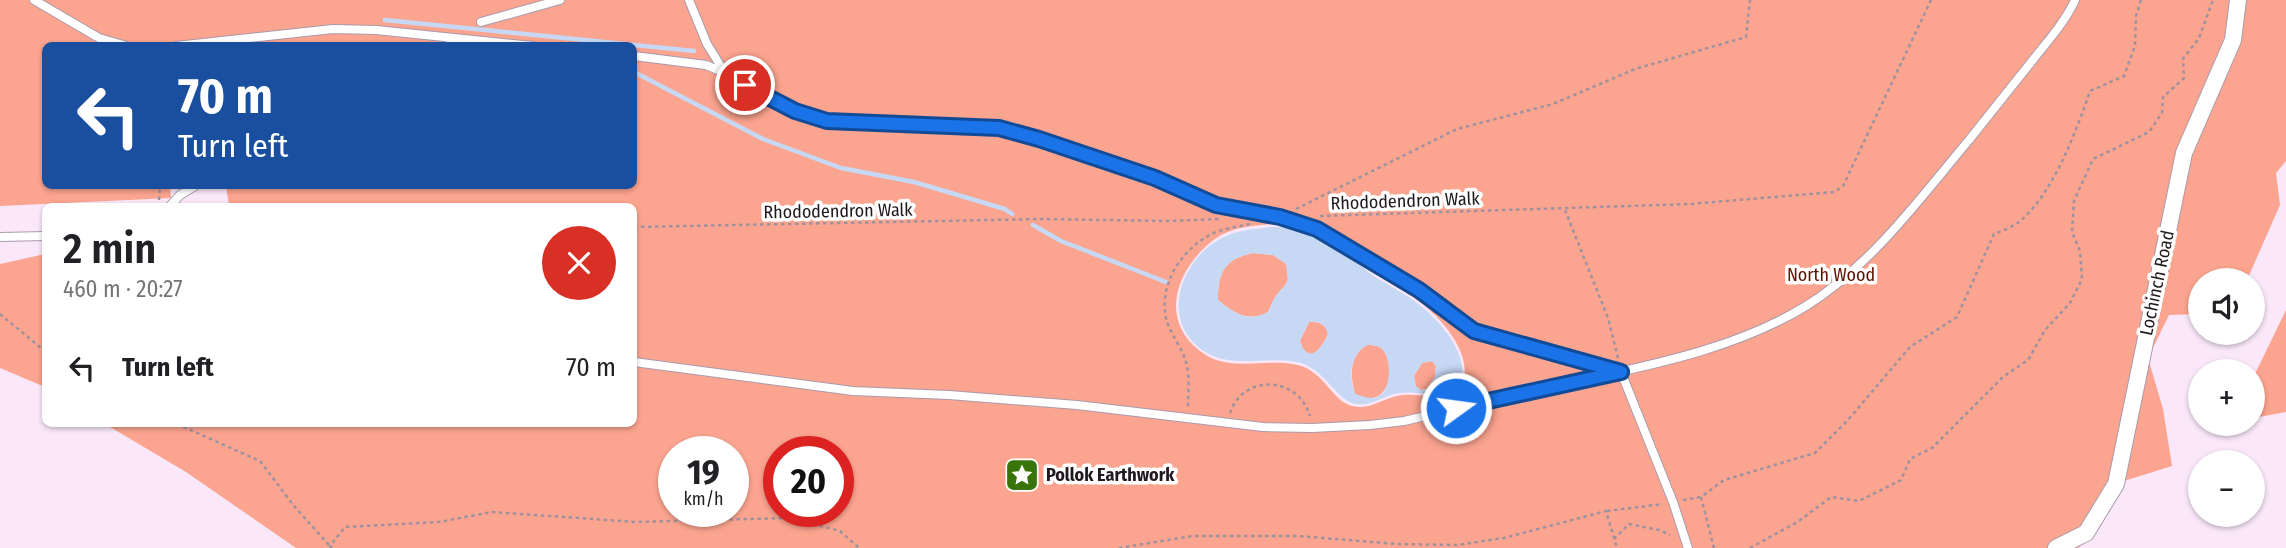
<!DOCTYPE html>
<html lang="en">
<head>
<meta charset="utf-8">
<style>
	:root { --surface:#fff; --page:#f2f2f2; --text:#202124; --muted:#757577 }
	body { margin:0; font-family:"Fira Sans Condensed",sans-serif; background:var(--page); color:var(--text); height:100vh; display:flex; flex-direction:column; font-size:26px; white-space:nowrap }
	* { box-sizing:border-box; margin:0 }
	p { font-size:23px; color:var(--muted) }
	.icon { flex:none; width:38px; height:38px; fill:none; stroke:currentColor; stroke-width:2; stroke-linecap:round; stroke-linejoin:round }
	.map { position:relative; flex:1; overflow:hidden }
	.sheet { position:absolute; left:42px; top:203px; width:595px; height:224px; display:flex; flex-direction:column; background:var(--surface); border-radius:10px; box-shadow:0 2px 5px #0004 }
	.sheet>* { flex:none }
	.guide { position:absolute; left:42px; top:42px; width:595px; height:147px; border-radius:10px; box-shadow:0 2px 5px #0004; background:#1a4fa0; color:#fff; overflow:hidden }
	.tools { position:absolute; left:2188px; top:268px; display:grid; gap:14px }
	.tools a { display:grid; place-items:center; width:77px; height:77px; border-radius:50%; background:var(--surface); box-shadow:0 2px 5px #0004; font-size:35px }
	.speed { position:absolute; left:658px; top:436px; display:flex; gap:14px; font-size:35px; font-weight:700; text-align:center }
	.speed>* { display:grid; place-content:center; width:91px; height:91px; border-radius:50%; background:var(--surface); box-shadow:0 2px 5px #0004; line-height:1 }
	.speed small { font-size:18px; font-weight:400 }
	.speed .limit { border:10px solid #d22; background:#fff; color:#111 }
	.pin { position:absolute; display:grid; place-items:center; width:60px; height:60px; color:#fff; margin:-30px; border:4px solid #fff; border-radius:50%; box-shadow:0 2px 7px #0007 }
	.me { position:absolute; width:77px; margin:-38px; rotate:76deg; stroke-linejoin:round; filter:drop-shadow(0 0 5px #0008) }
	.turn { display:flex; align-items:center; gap:24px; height:147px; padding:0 21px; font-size:32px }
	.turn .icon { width:91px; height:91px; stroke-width:2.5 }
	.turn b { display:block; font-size:49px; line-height:60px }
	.round { display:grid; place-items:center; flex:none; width:74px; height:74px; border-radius:37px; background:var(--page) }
	.overview { display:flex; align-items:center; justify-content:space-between; height:119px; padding:0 21px }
	h1 { font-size:42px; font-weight:600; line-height:52px }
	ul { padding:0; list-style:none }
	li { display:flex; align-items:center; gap:21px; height:91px; padding:0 21px }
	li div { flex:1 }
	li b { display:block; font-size:26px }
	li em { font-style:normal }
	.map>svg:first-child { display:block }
</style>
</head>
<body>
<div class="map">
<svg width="2286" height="548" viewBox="0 0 2286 548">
	<rect width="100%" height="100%" fill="#fae8fa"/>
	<path fill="#fba48f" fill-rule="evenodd" d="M0,0h2286v161l-10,12 4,32 -33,75h-47v34l-31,1 -21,43 15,51 9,57 -67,21c-5,21 -7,48 -27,61h-1782l-110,-76 -81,-48h529v-218h-405l-3,-20h408v-140h-588v140h124l1,12 -171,8zM1271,224c14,1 30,2 43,7 22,10 39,27 58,40 13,9 28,17 41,26 28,19 64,59 48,94 -28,12 -45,-1 -68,6 -14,4 -25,13 -41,9 -20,-5 -27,-34 -54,-41 -32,-8 -69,9 -98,-14 -43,-33 -22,-85 15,-112 16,-12 37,-13 56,-15zM674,452h59v59h-59zM779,452h59v59h-59z
		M1253,253l20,2 13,9c4,22 2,16 -10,32 -3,4 -5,11 -8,16 -20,11 -34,1 -50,-12 0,-27 6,-41 35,-47z
		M45,254h1l-1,133 -45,-19v-104z
		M2286,310v102l-27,5 -7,-5v-32z
		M1309,322c11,0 16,1 19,12 -6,14 -20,33 -28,7z
		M1367,345c5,0 11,0 15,4 11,11 10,43 -6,48 -8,3 -14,0 -21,-3 -5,-18 -6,-38 12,-49z
		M1432,361l4,5 -1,11 -8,12 -6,1 -5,-3 -2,-11 8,-13z"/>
	<path fill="#c6d8f4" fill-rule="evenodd" d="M1272,227c14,0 28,1 42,7 21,8 36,23 53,37 14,11 31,18 46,29 25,18 61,56 46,89 -26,12 -45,-2 -68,6 -13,4 -21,11 -35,9 -19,-3 -30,-33 -55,-41 -32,-9 -69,8 -99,-13 -42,-30 -22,-89 18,-111 16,-9 34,-10 52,-12zM1253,253l20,2 13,9c4,22 2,16 -10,32 -3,4 -5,11 -8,16 -20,11 -34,1 -50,-12 0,-27 6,-41 35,-47zM1309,322c10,-1 16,1 19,12 -5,14 -20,32 -28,7zM1367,345c5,0 12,0 16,5 8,8 8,36 -1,44 -8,7 -18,3 -27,0 -6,-18 -6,-38 12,-49zM1432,361l4,5 -1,11 -8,12 -6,1 -5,-4 -2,-10 8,-13z"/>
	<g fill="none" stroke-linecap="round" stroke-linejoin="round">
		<path stroke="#c6d8f4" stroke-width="4.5" d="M385,20l309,31
			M634,72l129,67 78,29 73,14 91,27 7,5
			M1033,225l28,16 105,41"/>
		<g stroke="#ab9aab" stroke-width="10">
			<path id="lane" d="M34,0l65,38 28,8
				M689,0l18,44 18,29
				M481,22l79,-22
				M176,46l157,-17 43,1 157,16
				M445,46l19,-5
				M634,56l72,9 19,8 41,24 29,14 32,10 172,7 40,11 116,40 61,26 64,12 37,12 102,61 54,41 148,41 52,130 15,46
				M170,206l10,-11 15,-9
				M0,237l46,-1
				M634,362l219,29 96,4 128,10 186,22 49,1 58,-3 34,-4c53,-12 107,-25 160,-37 82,-18 170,-34 242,-78 66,-41 114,-108 163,-166 21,-26 42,-53 63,-79 15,-19 33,-39 43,-61"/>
		</g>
		<g stroke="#ab9aab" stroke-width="18">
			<path id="street" d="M2056,548l30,-15 30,-49 68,-331 49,-113 5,-40"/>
		</g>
		<path stroke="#9f929f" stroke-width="2.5" stroke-dasharray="3.5 3.5" stroke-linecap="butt" d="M159,200l1,-14
			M1296,209l161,-80 96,-25 82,-35 111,-32 4,-37
			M1565,210l43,108 10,40
			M1320,216l370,-12 144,-12 9,-6 88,-186
			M634,227l408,-8 127,2 50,-2
			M0,314l46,38
			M1188,406c0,-14 2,-30 -2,-44 -4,-15 -16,-28 -20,-44 -7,-33 14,-66 42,-82 11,-7 29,-9 42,-12
			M1230,413c14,-40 68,-37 80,3
			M177,424l83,37 34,45 36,40
			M1683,500l18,-3
			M1607,511l56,-7
			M1614,539l15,-15 30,6 11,5
			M332,548l-2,-2 15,-19 94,-5 53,-10 144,10 153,-4 51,13 19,17
			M1119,548l73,-12h106l100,8 59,1 47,-7 102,-27 11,37
			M1714,548l-13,-51 23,-17 91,-27 33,-33 62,-73 47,-30 37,-83c8,-3 18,-7 25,-12 34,-28 57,-90 71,-131l34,-15 11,-30 1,-30 5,-16
			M1750,548l49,-27 32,-24 28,4 42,-21 9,-21 22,-11 71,-71 25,-17 17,-30 25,-27 12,-24 -2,-28 -8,-19 2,-31 19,-42 56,-27 13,-19 1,-16 21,-19 -1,-19 16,-21 14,-38"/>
		<use href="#lane" stroke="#fff" stroke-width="8"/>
		<use href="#street" stroke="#fff" stroke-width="16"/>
	</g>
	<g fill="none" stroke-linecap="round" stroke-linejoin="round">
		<g stroke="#114b97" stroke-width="18">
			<path id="route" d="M745,85l50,26 32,10 172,7 40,11 116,39 61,27 64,12 37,12 102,61 55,41 147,41 -165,36"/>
		</g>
		<use href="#route" stroke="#1a73e8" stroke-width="12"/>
	</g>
	<defs>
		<g id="sight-square" transform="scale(1.75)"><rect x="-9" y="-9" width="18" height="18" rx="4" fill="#387409" stroke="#fff"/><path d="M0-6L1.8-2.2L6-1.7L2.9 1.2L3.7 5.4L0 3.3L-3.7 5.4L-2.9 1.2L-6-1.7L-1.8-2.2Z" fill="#fff"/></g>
	</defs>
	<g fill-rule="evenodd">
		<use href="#sight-square" x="1022" y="475"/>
	</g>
	<g text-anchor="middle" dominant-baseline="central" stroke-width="7" stroke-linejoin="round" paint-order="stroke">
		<g font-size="18" fill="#1f191f" stroke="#fff">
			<text transform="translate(1405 201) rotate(-2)">Rhododendron Walk</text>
			<text transform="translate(838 211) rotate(-1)">Rhododendron Walk</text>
			<text transform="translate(2157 283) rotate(-78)">Lochinch Road</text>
		</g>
		<g font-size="18" fill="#5d1101" stroke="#fff">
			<text x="1831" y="275">North Wood</text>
		</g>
		<g font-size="18" font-weight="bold" fill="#1f191f" stroke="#fff" text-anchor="start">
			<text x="1046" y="475">Pollok Earthwork</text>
		</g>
	</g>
</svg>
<div class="tools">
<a><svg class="icon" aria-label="sound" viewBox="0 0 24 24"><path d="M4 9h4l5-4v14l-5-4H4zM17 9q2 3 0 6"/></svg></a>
<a>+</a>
<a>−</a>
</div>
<div class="speed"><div>19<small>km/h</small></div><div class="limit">20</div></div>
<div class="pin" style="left:745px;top:85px;background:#d93025"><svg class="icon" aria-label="arrive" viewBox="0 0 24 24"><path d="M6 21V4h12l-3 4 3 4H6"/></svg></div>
<svg class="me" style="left:1456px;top:408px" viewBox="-20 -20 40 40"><circle r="17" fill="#1a73e8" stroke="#fff" stroke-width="3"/><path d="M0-11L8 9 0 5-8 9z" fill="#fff"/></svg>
<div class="guide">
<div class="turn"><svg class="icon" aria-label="left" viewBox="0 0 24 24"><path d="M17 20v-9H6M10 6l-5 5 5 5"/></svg><div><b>70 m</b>Turn left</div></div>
</div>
<section class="sheet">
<div class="overview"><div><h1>2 min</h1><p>460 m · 20:27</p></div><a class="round" style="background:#d93025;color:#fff"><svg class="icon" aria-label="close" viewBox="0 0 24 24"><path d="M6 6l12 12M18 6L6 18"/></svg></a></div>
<ul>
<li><svg class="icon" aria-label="left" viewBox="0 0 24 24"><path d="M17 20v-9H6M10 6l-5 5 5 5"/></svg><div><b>Turn left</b></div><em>70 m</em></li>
</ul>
</section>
</div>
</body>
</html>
